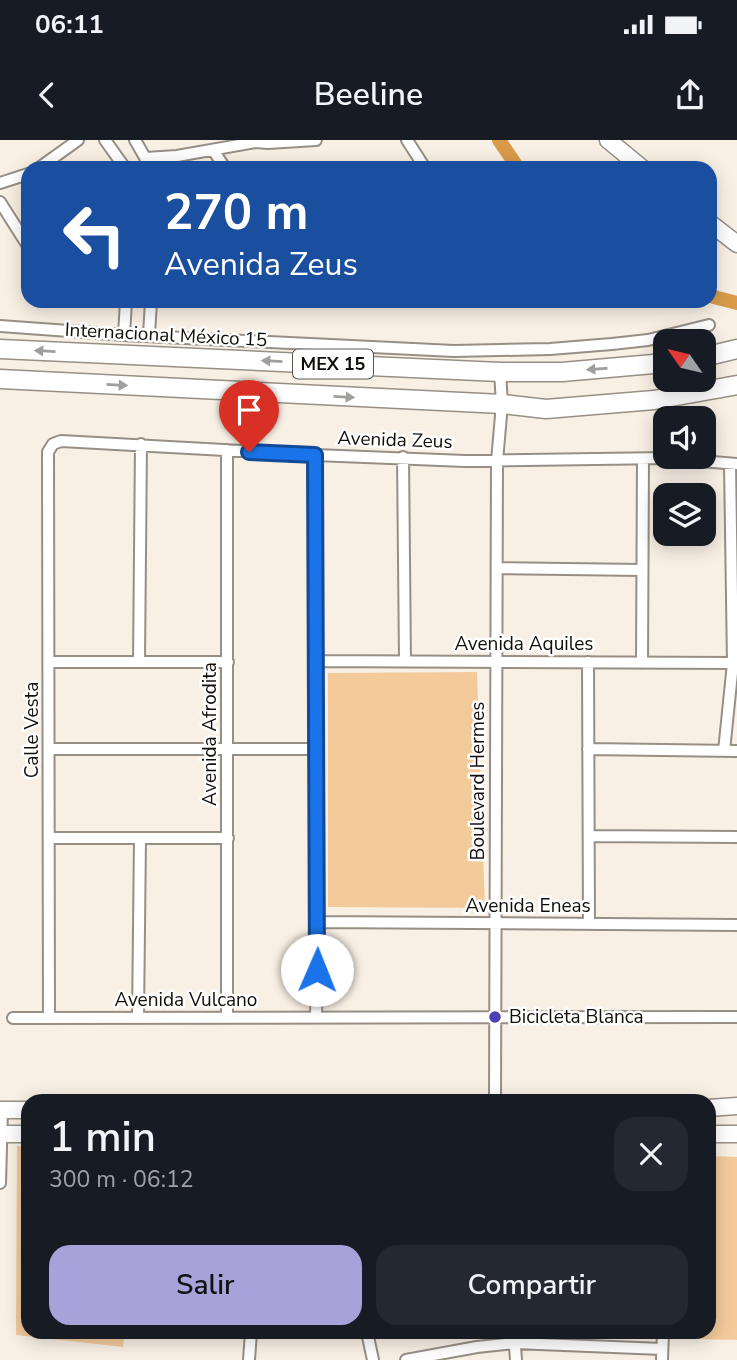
<!DOCTYPE html>
<html lang="es">
<head>
<meta charset="utf-8">
<style>
	:root { --surface:#171b24; --page:#242831; --text:#f1f3f6; --muted:#9ea1a6; --accent:#a7a2da }
	body { margin:0; font-family:"Nunito Sans",sans-serif; background:var(--page); color:var(--text); height:100vh; display:flex; flex-direction:column; font-size:26px; white-space:nowrap }
	* { box-sizing:border-box; margin:0 }
	p { font-size:23px; color:var(--muted) }
	.icon { flex:none; width:38px; height:38px; fill:none; stroke:currentColor; stroke-width:2; stroke-linecap:round; stroke-linejoin:round }
	.map { position:relative; flex:1; overflow:hidden }
	.side { position:absolute; left:21px; top:954px; width:695px; height:245px; display:flex; flex-direction:column; background:var(--surface); border-radius:21px; box-shadow:0 4px 18px #0003 }
	.side>* { flex:none }
	.top-card { position:absolute; left:21px; top:21px; width:696px; height:147px; border-radius:21px; box-shadow:0 4px 18px #0003; background:#1a4fa0; color:#fff; overflow:hidden }
	.needle { width:46px; rotate:304deg }
	.tools { position:absolute; left:653px; top:189px; display:grid; gap:14px }
	.tools a { display:grid; place-items:center; width:63px; height:63px; border-radius:14px; background:var(--surface); box-shadow:0 4px 18px #0003; font-size:35px }
	.pin { position:absolute; display:grid; place-items:center; width:60px; height:60px; color:#fff; margin:-72px -30px; border-radius:50% 50% 50% 0; rotate:-45deg; box-shadow:0 0 7px #0007 }
	.pin .icon { rotate:45deg }
	.me { position:absolute; width:77px; margin:-38px; rotate:1deg; stroke-linejoin:round; filter:drop-shadow(0 0 5px #0008) }
	.turn { display:flex; align-items:center; gap:24px; height:147px; padding:0 28px; font-size:32px }
	.turn .icon { width:91px; height:91px; stroke-width:2.5 }
	.turn b { display:block; font-size:49px; line-height:60px }
	.round { display:grid; place-items:center; flex:none; width:74px; height:74px; border-radius:21px; background:var(--page) }
	.headline { display:flex; align-items:center; justify-content:space-between; height:119px; padding:0 28px }
	h1 { font-size:42px; font-weight:600; line-height:52px }
	.button { display:flex; gap:14px; margin-top:auto; padding:14px 28px }
	.button a { flex:1; height:80px; border-radius:21px; background:var(--accent); color:#111; font-size:28px; font-weight:600; line-height:80px; text-align:center }
	.button a+a { background:var(--page); color:var(--text) }
	.status { display:flex; justify-content:space-between; align-items:center; height:49px; padding:0 35px; background:var(--surface); direction:ltr }
	.status svg { height:19px; fill:currentColor }
	header { display:flex; justify-content:space-between; align-items:center; height:91px; padding:0 28px; background:var(--surface); font-size:32px; font-weight:600 }
	.map>svg:first-child { display:block }
</style>
</head>
<body>
<div class="status"><b>06:11</b><svg viewBox="0 0 49 12"><path d="M0 12V9h3v3zM5 12V6h3v6zM10 12V3h3v9zM15 12V0h3v12zM26 1h20v11H26zM47 4h2v5h-2z"/></svg></div>
<header><svg class="icon" aria-label="back" viewBox="0 0 24 24"><path d="M15 5l-7 7 7 7"/></svg>Beeline<svg class="icon" aria-label="share" viewBox="0 0 24 24"><path d="M12 15V3M7 8l5-5 5 5M5 13v7h14v-7"/></svg></header>
<div class="map">
<svg width="737" height="1220" viewBox="0 0 737 1220">
	<rect width="100%" height="100%" fill="#f9f0e5"/>
	<path fill="#f3cb9b" d="M477,532l8,236 -157,-1v-234z
		M17,1006l11,1v185h97l-2,15 -107,-12z
		M709,1016l28,1v183l-38,-1v-7h10z"/>
	<g fill="none" stroke-linecap="round" stroke-linejoin="round">
		<path stroke="#d99b4a" stroke-width="14" d="M499,0l19,28
			M710,156l27,7"/>
		<g stroke="#978f85" stroke-width="14">
			<path id="street" d="M105,0l20,28
				M135,0l16,28
				M272,0l-4,3 48,-3
				M407,0l18,28
				M213,10l12,18
				M146,18l31,-2 79,-14 12,1
				M39,28l39,-28
				M0,43l28,-9
				M0,62l28,44
				M0,186l124,9 330,16 96,-2 62,-5 36,-4 61,-15
				M124,195l2,-34
				M149,195l2,-34
				M315,315v294l3,173 -2,95
				M403,317l2,204
				M497,428l145,2
				M139,521l2,-217
				M316,521l417,2
				M49,522h179
				M588,522l1,262
				M642,523l1,-204
				M49,609h266
				M588,609l149,2
				M724,611l9,-88 -3,-199
				M589,696l148,1
				M50,698h178
				M318,782l419,3
				M13,878l724,-1
				M49,878l-1,-566 5,-8 8,-3 254,14 150,6 201,-3 71,6
				M138,878l2,-180
				M227,878v-568
				M495,961l2,-640 5,-57 -2,-32
				M0,1043l2,-73
				M367,1192l6,28
				M514,1192l2,28
				M249,1220l2,-28
				M406,1220l71,-13 38,-4 147,6
				M662,1220l1,-28"/>
		</g>
		<g stroke="#978f85" stroke-width="19">
			<path id="secondary" d="M608,0l34,28
				M710,83l27,21
				M709,968l28,-2
				M0,970h28
				M0,994h28
				M709,994h28"/>
		</g>
		<g stroke="#978f85" stroke-width="21">
			<path id="primary" d="M0,209l500,23h62l103,-9
				M704,217l33,-8
				M0,239l502,25 44,5 108,-9 83,-15"/>
		</g>
		<use href="#street" stroke="#fff" stroke-width="10"/>
		<use href="#secondary" stroke="#fff" stroke-width="16"/>
		<use href="#primary" stroke="#fff" stroke-width="18"/>
	</g>
	<defs><path id="oneway-solid" d="M-6-.8H1V-3.2L6.5 0L1 3.2V.8H-6Z" transform="scale(1.75)"/></defs>
	<g fill="#a09f9d">
		<use href="#oneway-solid" transform="translate(45 211) rotate(-177)"/>
		<use href="#oneway-solid" transform="translate(272 221) rotate(-177)"/>
		<use href="#oneway-solid" transform="translate(597 229) rotate(176)"/>
		<use href="#oneway-solid" transform="translate(117 245) rotate(3)"/>
		<use href="#oneway-solid" transform="translate(344 257) rotate(3)"/>
	</g>
	<g fill="none" stroke-linecap="round" stroke-linejoin="round">
		<g stroke="#114b97" stroke-width="18">
			<path id="route" d="M249,312l66,3 2,515"/>
		</g>
		<use href="#route" stroke="#1a73e8" stroke-width="12"/>
	</g>
	<circle fill="#4d40b7" stroke="#fefefe" stroke-width="2.5" cx="495" cy="877" r="7"/>
	<g text-anchor="middle" dominant-baseline="central" stroke-width="5" stroke-linejoin="round" paint-order="stroke">
		<rect fill="#fefefe" stroke="#585653" stroke-width="2" x="293" y="209.5" width="80" height="29" rx="5"/>
		<g font-size="18" font-weight="bold" fill="#110e0a">
			<text x="333" y="224">MEX 15</text>
		</g>
		<g font-size="19" fill="#110e0a" stroke="#fefefe">
			<text transform="translate(166 195) rotate(3)">Internacional México 15</text>
			<text transform="translate(395 300) rotate(2)">Avenida Zeus</text>
			<text x="524" y="504">Avenida Aquiles</text>
			<text transform="translate(32 590) rotate(-90)">Calle Vesta</text>
			<text transform="translate(210 594) rotate(-90)">Avenida Afrodita</text>
			<text transform="translate(478 641) rotate(-90)">Boulevard Hermes</text>
			<text x="528" y="766">Avenida Eneas</text>
			<text x="186" y="860">Avenida Vulcano</text>
		</g>
		<g font-size="19" fill="#110e0a" stroke="#fefefe" text-anchor="start">
			<text x="509" y="877">Bicicleta Blanca</text>
		</g>
	</g>
</svg>
<div class="tools">
<a><svg class="needle" viewBox="-14 -14 28 28"><path d="M0-13l5 13h-10z" fill="#e53935"/><path d="M0 13l5-13h-10z" fill="#9ea1a6"/></svg></a>
<a><svg class="icon" aria-label="sound" viewBox="0 0 24 24"><path d="M4 9h4l5-4v14l-5-4H4zM17 9q2 3 0 6"/></svg></a>
<a><svg class="icon" aria-label="layers" viewBox="0 0 24 24"><path d="M12 4l9 5-9 5-9-5zM3 14l9 5 9-5"/></svg></a>
</div>
<div class="pin" style="left:249px;top:312px;background:#d93025"><svg class="icon" aria-label="arrive" viewBox="0 0 24 24"><path d="M6 21V4h12l-3 4 3 4H6"/></svg></div>
<svg class="me" style="left:317px;top:830px" viewBox="-20 -20 40 40"><circle r="19" fill="#fff"/><path d="M0-13L10 11 0 6-10 11z" fill="#1a73e8"/></svg>
<div class="top-card">
<div class="turn"><svg class="icon" aria-label="left" viewBox="0 0 24 24"><path d="M17 20v-9H6M10 6l-5 5 5 5"/></svg><div><b>270 m</b>Avenida Zeus</div></div>
</div>
<section class="side">
<div class="headline"><div><h1>1 min</h1><p>300 m · 06:12</p></div><a class="round"><svg class="icon" aria-label="close" viewBox="0 0 24 24"><path d="M6 6l12 12M18 6L6 18"/></svg></a></div>
<div class="button"><a>Salir</a><a>Compartir</a></div>
</section>
</div>
</body>
</html>
